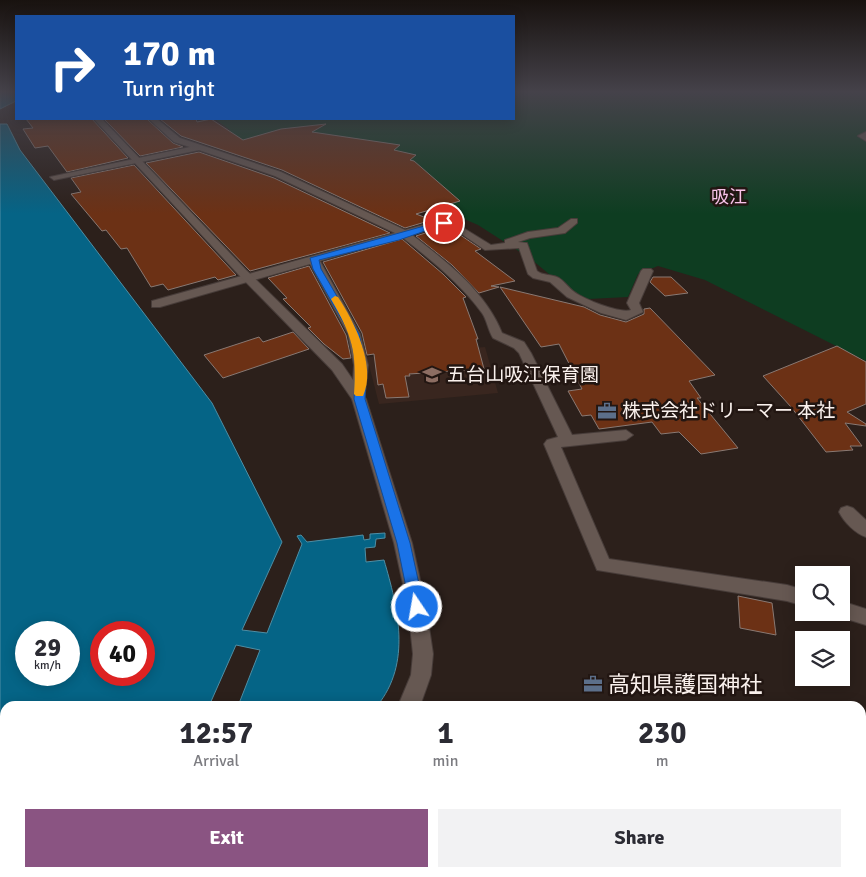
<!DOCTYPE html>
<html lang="en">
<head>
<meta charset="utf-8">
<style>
	:root { --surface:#fff; --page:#f2f2f3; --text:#2b2b33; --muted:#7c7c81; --accent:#8a5482 }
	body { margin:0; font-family:Signika,"Noto Sans JP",sans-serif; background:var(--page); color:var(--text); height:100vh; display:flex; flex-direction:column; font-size:19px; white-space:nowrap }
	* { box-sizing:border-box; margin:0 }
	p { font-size:16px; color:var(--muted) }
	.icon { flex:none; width:28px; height:28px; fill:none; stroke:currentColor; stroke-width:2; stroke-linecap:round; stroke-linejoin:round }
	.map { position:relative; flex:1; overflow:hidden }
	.drawer { position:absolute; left:0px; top:701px; width:866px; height:176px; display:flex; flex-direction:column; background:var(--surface); border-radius:15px 15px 0 0; box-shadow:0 2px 12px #0003 }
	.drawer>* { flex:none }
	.guide { position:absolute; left:15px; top:15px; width:500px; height:105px; border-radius:0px; box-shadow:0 2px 12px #0003; background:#1a4fa0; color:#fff; overflow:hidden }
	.fabs { position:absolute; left:795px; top:566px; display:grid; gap:10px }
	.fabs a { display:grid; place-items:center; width:55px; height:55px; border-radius:0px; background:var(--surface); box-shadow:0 2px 12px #0003; font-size:25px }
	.speed { position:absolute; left:15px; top:621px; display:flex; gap:10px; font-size:25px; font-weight:700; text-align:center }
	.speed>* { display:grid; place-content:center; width:65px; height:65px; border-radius:50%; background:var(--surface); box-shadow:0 2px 12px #0003; line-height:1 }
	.speed small { font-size:12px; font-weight:400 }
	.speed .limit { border:8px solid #d22; background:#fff; color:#111 }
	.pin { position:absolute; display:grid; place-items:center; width:42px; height:42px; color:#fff; margin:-21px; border:2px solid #fff; border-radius:50%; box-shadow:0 1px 5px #0007 }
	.me { position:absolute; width:55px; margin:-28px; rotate:348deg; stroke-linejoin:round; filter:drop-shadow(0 0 4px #0008) }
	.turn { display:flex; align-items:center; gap:18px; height:105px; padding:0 25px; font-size:22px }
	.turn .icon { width:65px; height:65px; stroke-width:2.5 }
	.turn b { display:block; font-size:35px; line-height:42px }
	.eta { display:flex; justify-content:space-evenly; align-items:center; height:85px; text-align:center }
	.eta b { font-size:30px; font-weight:700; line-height:35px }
	.primary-button { display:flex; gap:10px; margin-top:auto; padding:10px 25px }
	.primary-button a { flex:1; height:58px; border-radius:0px; background:var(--accent); color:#fff; font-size:20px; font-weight:700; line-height:58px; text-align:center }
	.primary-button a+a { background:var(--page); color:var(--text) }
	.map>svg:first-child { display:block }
</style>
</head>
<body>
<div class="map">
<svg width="866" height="877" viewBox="0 0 866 877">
	<rect width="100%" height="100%" fill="#2c201b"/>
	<path fill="#39261f" d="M485,347l13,46 -119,11 -12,-47z"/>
	<path fill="#0e3d21" d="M514,91h352v270l-161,-81 -47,-14 -20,8 -10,23 -40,2 -14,-4 -43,-36 -53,-34 -64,-28 -188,-61 4,-6 -15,-11h299z"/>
	<path fill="#056486" stroke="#4e8ea5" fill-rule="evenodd" d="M0,91h16v10l-16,8z
		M0,124h7l13,26 192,253 70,139 -40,88 25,3 35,-89 -5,-8 4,-1 6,7 56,-7 1,5 6,-1v-5l15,-1v5l-9,1 -1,8 -10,1 1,14 18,-2c14,48 28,103 -7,146h-139l22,-56 -24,-5 -27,61h-204v166l141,1 -1,4h-145zM26,632h43v43h-43zM101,632h43v43h-43z
		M181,873h70l1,4h-72z"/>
	<path fill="#6c3115" stroke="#897973" d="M26,119h66l36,39 -61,14 -19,-26 -13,2 -12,-19 10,-1z
		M104,119h43l26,24 10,4 -43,9z
		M160,119h36l1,3 14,-3 32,21 38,-11 45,-5 -14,8 88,13 -6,5 22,5 -6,5 4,1 46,40 -44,13 16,6 -27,8 -123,-58 -101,-34z
		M199,152l75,26 116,55 -140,38 -104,-108z
		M134,165l102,110 -18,5 -3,-3 -47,13 -5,-6 -12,3 -24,-39 -6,1 -15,-19 -4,1 -31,-37 10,-2 -10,-14z
		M447,226l34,23 -6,2 40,30 -24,5 8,1 -20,6 -27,-28 -36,-29z
		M402,239l41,35 23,23 -3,1 15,41h-2l8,30 -75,5 1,2h-5l4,21 -23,1 -3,-14 -5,1 -4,-31 -7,1 -5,-22 -39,-71z
		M309,266l37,69 5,23 -8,1 -19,-15 -16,-16 3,-1 -28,-28 4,-1 -19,-20z
		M653,277h18l17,16 -23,3 -15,-14z
		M500,287l84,20 16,8 26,7 18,-8v-5l6,-1 65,67 -26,6 12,17h-4l41,50 -37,6 -22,-22 -18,2 -9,-12 -53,7 -8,-14 -9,1 -14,-25 14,-2 -23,-45 -18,3z
		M293,332l16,17 -86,29 -19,-23 55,-18 4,5z
		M837,346l29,16v42l-19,8 19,12v2l-21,-3 17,23h-12l3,4 -27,2 -35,-45 -28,-31z
		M738,596l34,7 4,32 -36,-7z"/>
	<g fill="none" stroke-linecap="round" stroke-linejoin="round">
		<g stroke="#473c39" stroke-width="2">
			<path id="street" d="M149,119h8l23,19 101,34 124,58 35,-10 -11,-7 5,-3 57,35 14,-2v-3l23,-8 30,-4 13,-9h6v4l-12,10 -35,5 -12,4 9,1 10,28c6,5 15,3 22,7 5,3 9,9 14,13 10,8 47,23 58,19l-4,-7 14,-32 2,-2h8l2,2 -14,32 4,9 -17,8 -25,-7 -34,-16 -17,-15 -17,-4 -5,-4 -9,-26 -34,2 -38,-26 -35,11c34,26 74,57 90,98l22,9 7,11 41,82 54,-5 7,5 -7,5 -65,7 48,112 178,26 17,5v16l-17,-5 -190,-31 -53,-126 3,-4 11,-3 -39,-84 -5,-5 -21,-10c-5,-8 -6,-18 -11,-25 -21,-29 -52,-54 -80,-76l-82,24 40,73 8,31 -4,37h-10l-2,-3 2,-34 -6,-31 -38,-70 -150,43h-8v-6l243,-68 -120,-57 -76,-26 -145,30 -4,-3 140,-30 -16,-5z
				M866,132v9l-8,-5z
				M847,506l6,2 13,12v17c-10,-3 -22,-15 -27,-25l2,-4z
				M841,601l25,8v16l-32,-10 -1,-3h8z"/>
		</g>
		<g stroke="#473c39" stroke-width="2">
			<path id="secondary" d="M94,119h8l144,151 96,94 24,35 46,144 14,64 7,47 -2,21 -11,31h-22l13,-31 2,-21 -5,-47 -14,-64 -42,-144 -20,-29 -94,-96z
				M271,872h26v5h-26z"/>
		</g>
		<use href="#street" fill="#665852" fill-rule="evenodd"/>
		<use href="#secondary" fill="#665852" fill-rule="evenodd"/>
	</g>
	<linearGradient id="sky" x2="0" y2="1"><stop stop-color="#18120f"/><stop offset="0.43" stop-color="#45424a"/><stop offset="1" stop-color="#45424a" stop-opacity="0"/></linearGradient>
	<rect width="866" height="214" fill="url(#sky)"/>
	<path fill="#1a73e8" stroke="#114b97" d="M442,221l6,2 -49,17 -80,20 2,9 38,65 7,31 -1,34 45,144 14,64 -2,5 -5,1 -5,-1 -2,-5 -13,-64 -43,-144 2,-34 -6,-31 -37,-65 -3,-11z"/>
	<path fill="#f59e0b" d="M335,296l3,1c16,24 39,70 25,99h-7l-2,-2c3,-42 -2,-59 -23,-95z"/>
	<defs>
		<g id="school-bare" transform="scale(1.5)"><path d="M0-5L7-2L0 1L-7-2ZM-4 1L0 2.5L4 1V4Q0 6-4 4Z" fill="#8d6e63" stroke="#221612" stroke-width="2.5" paint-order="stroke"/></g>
		<g id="office-bare" transform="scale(1.5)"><path d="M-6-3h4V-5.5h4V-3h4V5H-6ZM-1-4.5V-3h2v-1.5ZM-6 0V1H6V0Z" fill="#5c6f8a" stroke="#221612" stroke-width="2.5" paint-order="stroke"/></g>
	</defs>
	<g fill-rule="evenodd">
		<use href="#school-bare" x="432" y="375"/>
		<use href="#office-bare" x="607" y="411"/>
		<use href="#office-bare" x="593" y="684"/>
	</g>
	<g text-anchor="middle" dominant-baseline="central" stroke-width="5" stroke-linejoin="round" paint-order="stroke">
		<g font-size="18" fill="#f7c1e8" stroke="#221612">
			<text x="729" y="197">吸江</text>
		</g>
		<g font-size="19" fill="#faf1ed" stroke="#221612" text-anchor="start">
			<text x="447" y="375">五台山吸江保育園</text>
			<text x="622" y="411">株式会社ドリーマー 本社</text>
		</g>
		<g font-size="22" fill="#faf1ed" stroke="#221612" text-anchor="start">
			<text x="608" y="684">高知県護国神社</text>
		</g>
	</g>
</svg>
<div class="fabs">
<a><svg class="icon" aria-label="search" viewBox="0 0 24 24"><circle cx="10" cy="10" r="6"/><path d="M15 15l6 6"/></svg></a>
<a><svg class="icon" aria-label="layers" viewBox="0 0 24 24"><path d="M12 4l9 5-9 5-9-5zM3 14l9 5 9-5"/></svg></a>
</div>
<div class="speed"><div>29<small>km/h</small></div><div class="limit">40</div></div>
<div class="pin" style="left:444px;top:223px;background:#d93025"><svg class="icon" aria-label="arrive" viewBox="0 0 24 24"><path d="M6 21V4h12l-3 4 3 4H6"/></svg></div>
<svg class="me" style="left:417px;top:607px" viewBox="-20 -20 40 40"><circle r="17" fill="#1a73e8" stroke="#fff" stroke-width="3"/><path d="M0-11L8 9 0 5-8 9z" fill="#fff"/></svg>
<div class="guide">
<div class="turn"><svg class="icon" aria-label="right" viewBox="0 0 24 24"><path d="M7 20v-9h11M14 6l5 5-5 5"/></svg><div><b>170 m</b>Turn right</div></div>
</div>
<section class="drawer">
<div class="eta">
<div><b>12:57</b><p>Arrival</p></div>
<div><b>1</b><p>min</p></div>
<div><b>230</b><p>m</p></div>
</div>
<div class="primary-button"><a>Exit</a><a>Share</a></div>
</section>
</div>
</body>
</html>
